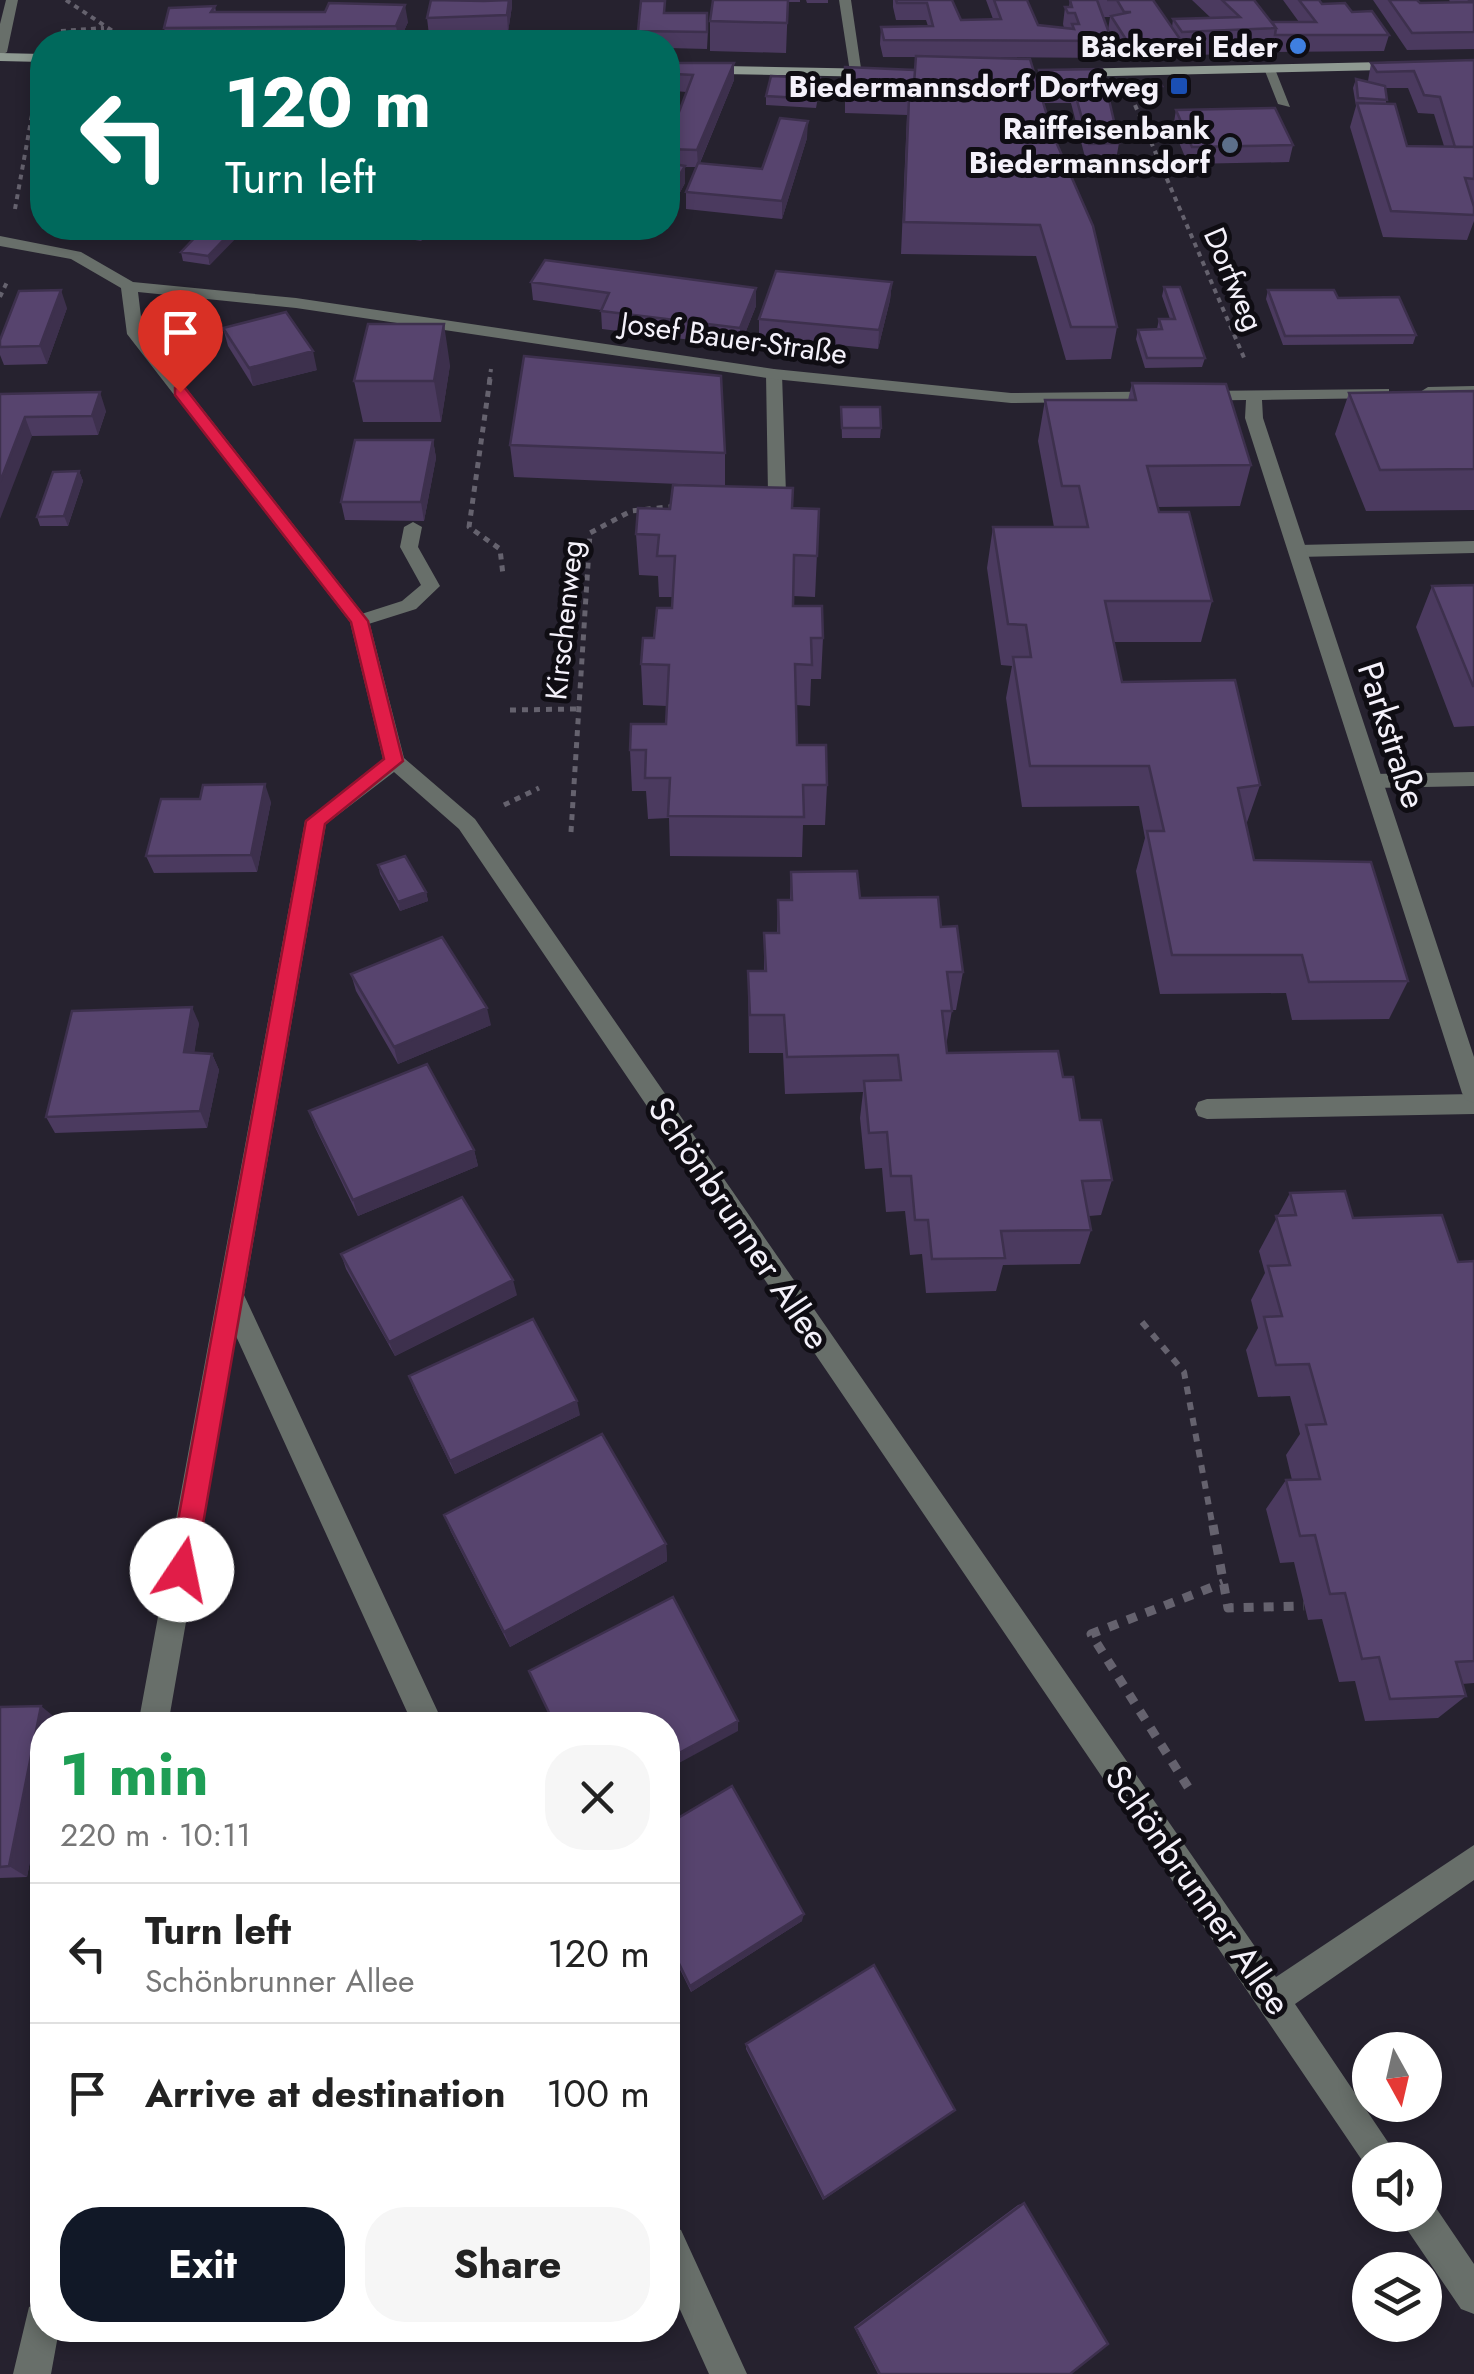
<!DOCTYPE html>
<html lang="en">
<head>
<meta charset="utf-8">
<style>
	:root { --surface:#fff; --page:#f6f6f6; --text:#222; --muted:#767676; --line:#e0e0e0; --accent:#111827 }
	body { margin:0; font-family:Jost,sans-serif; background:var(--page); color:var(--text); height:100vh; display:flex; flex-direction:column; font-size:38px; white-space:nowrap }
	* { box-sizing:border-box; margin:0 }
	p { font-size:32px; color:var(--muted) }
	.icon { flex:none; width:55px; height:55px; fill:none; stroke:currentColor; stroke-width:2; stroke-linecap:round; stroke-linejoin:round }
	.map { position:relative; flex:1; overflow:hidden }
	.drawer { position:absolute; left:30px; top:1712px; width:650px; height:630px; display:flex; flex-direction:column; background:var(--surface); border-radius:40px; box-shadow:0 5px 15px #0003 }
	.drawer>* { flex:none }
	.banner { position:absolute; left:30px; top:30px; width:650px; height:210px; border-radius:40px; box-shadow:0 5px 15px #0003; background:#00695c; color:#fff; overflow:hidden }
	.needle { width:65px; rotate:172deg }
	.buttons { position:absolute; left:1352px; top:2032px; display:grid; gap:20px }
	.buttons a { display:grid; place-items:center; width:90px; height:90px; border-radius:50%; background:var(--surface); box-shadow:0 5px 15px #0003; font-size:50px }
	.pin { position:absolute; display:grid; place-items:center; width:85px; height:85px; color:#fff; margin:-102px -42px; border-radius:50% 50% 50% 0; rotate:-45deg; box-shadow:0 0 10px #0007 }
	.pin .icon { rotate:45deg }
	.me { position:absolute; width:110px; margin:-55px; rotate:11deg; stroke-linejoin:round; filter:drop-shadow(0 0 8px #0008) }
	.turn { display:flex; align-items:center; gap:35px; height:210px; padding:0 30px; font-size:45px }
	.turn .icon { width:130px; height:130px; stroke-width:2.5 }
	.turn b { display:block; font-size:70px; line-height:85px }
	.round { display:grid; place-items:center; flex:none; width:105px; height:105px; border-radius:40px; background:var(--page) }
	.summary { display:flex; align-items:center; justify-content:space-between; height:170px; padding:0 30px }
	h1 { font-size:60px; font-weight:700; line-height:75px; color:#1e9e55 }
	.button { display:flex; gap:20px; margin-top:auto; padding:20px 30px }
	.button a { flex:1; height:115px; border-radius:40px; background:var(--accent); color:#fff; font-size:40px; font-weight:700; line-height:115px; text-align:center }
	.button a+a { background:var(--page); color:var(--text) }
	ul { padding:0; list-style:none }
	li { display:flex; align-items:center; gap:30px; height:140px; padding:0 30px; border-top:2px solid var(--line) }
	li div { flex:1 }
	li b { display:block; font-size:38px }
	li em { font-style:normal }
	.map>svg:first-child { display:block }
</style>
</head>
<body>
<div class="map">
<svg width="1474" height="2374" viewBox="0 0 1474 2374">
	<rect width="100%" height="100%" fill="#26222f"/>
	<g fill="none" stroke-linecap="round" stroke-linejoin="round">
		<path stroke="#65626e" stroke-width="4" stroke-dasharray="5 5" stroke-linecap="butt" d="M66,0l63,42
			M61,31l43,-3
			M1135,105l110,255
			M15,209l21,-116
			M0,297l8,-17
			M489,382l2,-13"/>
		<path stroke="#65626e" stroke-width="5" stroke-dasharray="6 6" stroke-linecap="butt" d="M490,379l-21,148 31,22 3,26
			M510,710l67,-1
			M504,805l35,-17
			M571,832l19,-299 41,-22 46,-5"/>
		<path stroke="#65626e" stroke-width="6" stroke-dasharray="8 8" stroke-linecap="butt" d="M1142,1322l42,50 29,156"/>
		<path stroke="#65626e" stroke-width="9" stroke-dasharray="10 10" stroke-linecap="butt" d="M1213,1525l15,83 76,-2
			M1188,1787l-97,-153 132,-51"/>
		<path fill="#686f6a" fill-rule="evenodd" d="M1263,66l12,3 15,38 -12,-3z
			M774,369l8,5 4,120 -18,24 -6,1 -9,-5 15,-20 -2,-120z
			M413,522l9,5 -4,20 22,39 -24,23 -57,18 -7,-2v-8l50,-16 19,-16 -21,-38 4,-20z
			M1474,541v12l-176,4 -9,-6 9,-6z
			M1474,772v14l-101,2 -10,-7 10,-7z
			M1474,1094v20l-267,5 -9,-3 -3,-7 3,-7 9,-3z"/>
		<path fill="#686f6a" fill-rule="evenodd" d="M6,0h12l-11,52 -7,4v-32z
			M839,0h12l11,75 -12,-3z
			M0,236l81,16 52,30 163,16 478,71 237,24 378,-4v8l-6,1 -121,2 1,18 211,639v46l-8,-3 -4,-7 -217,-675 1,-18 -235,3 -237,-24 -478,-71 -158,-16 5,41 226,288 35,137 71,61 801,1158 198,-132v35l-179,124 105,156h-30v12l-911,-1343 -65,-57 -68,52 -82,471 200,430h-31l-177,-389 -68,389h-30l167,-904 78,-62 -33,-137 -223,-288 -6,-46 -50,-29 -71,-13z
			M1474,386v10l-46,1 -8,-5 8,-5z
			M1425,2200l7,2 42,62v50l-13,-5 -55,-81 -5,-13h24z
			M668,2225l13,5 66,144h-38l-41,-91z
			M42,2302v28h17l-8,44h-38l16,-67z"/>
		<path fill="#8f9a92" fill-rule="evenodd" d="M0,53l42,1v8l-42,-1z
			M1474,60v8l-405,9 -7,-4 7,-4z
			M668,65l211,4 7,4 -7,4 -211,-4z"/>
	</g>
	<path fill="#4b3a5f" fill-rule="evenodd" d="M713,0h87v2h-12l-2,51 -76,-2v-30z
		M806,0h22v3h-21z
		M893,0h59l9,20 32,-1 -7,-19h41l11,25 26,3 -1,-4 2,-17h4l1,-7h83l19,27 1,-8 38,-1 -19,-18h62l18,22h27l-16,-22h36l3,4 30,8 37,23 -5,16 -113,1 -147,6 -13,-20 -1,20 -150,-1 77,25 2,-12 63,-1 17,74 -3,17 -30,1 -15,-58h-28l74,224 -6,32 -45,1 -30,-104 -135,-2 6,-139 -62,-2v-46l70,3 1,-13h-33l-3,-13 1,-17 47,-1 -2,-6h-30l-3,-13zM1104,17h6l-2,13z
		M1373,0h44l3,3h31l-2,-3h25v49l-67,1z
		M665,1v12l43,17 -1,19 -39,-1v-6h-30v-11z
		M215,6l1,6 192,10 -9,20h-231l-4,-14z
		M512,6l-4,26 -79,3 -2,-17z
		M1474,60v161l-7,19 -84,-3 -33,-110 6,-21 -3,-18 3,-9 12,2 3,-18zM1386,88h22l10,25 16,1 10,32h-37l-21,-42z
		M668,63l66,17 -34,83 62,6 45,-31 -25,81 -96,-10v-17l10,-25h-11v16l-16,30 -1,-1v-71l18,-49 -11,-1z
		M1145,81l17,5 -2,9h-15l-2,-5z
		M820,87l-4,21 -50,-3v-9z
		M1176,110l117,35 -4,17 -101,2 -15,-36z
		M136,228h36l-11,11 -22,-3z
		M204,228l6,37 -27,-4 -2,-9z
		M383,228h50l-12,13 -36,-6z
		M531,282l225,24 -16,40 -138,-17 -1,-19 -68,-10z
		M892,282l-2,18 -12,49 -119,-12v-18z
		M1164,287l41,71 -3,9 -57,1 -9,-29 2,-9 19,-1 2,-10h11l-8,-23z
		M1268,290l70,8 78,37 -3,9 -130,1 -17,-46z
		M67,308l-20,56 -43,1 -4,-10v-15z
		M223,328l94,42 -64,16 -25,-40z
		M450,365l-9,57h-78l-9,-41z
		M1132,383l119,82 -11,41 -82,1 1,5 53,89 -11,41h-88l9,40 138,103 -14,40 8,35 154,121 -19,38 -97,1 -6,-27 -126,1 -24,-123 9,-33 -6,-32 -117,1 -16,-109 6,-32 -11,-1 -14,-97 6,-41h61l-16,-86 7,-41h83z
		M1474,391v119l-108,1 -31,-77 14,-41z
		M0,394l106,17 -8,24 -66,1z
		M841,407l40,21 -1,10h-38z
		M433,440l3,18 -12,63 -79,-1 -4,-18z
		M510,445l215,8v33l-211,-9z
		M79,471l4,10 -15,45h-28l-3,-9z
		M792,508l27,1 -4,88 -22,-1v10l30,32 -2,41h-10l-1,27 -14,-1 1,40 30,40 -2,40h-22l-1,32 -132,-1 -1,-38 -21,1 -2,-28h-14l-2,-41 36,-26 1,-18 -24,-1 -2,-41 31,-56 1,-11h-14l-1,-21 -19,-1 -3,-41 34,-25z
		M1474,585v141l-20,1 -38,-100 16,-41z
		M271,802l-14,70 -103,1 -8,-17z
		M378,865l48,27 2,9 -28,10 -20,-37z
		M791,872l150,55 22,45 -7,38h-4l-6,36 1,7 116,24 17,43 32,60 -11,35 -12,1 2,14 -11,34 -77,1 -7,26 -70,2 -4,-39 -12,1 -5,-44 -19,1 -4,-44 -17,1 -5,-51 3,-26 -78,2 -2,-41h-34l-1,-82h16v-38h13l1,-33h12z
		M351,974l140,51 -93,39 -42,-73z
		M199,1023l-5,29 18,2 7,16 -12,58 -152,5 -9,-16z
		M309,1111l165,39 4,16 -120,50 -43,-89z
		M1290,1193l168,69 16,-1v422l-12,1 4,12 -28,22 -73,3 -10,-40 -16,1 -17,-63 -14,1 -14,-58 -14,1 -14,-54 20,-29h6l-6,-25 14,-21 -10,-38 -32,1 -12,-47 12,-22 -7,-28 14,-27 -6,-22z
		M341,1254l176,41 -122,61 -49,-87z
		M409,1376l171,39 -125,59 -41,-84z
		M444,1515l222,29 1,17 -157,86 -59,-115z
		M0,1707l58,13 -1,5h-15v74l-15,78 -27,1z
		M668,1824l134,97 -111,71 -23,-47z
		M746,2044l204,70 -127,86 -77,-151z
		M1024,2203l46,171h-192l-24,-47 164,-122z"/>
	<path fill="#3d304d" d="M509,0h3v6l-4,26 -1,-17z
		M405,5l3,17 -9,20 -3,-16z
		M734,63v17l-36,87 -1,-17z
		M675,74v17l-7,15v-19z
		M808,121l-1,17 -25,81v-18z
		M685,166v17l-16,30 -1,-18z
		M161,228h11l-11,11 -3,-9z
		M235,228h11l-36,37 -2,-9z
		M419,228h14l-12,13z
		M892,282l-2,18 -12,49 1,-19z
		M756,288v18l-16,40v-18z
		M61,290l6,18 -20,56 -7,-18z
		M444,324l6,41 -9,57 -7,-41z
		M313,351l4,19 -64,16 -4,-18z
		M100,392l6,19 -8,24 -6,-19z
		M25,417l7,19 -32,83v-37z
		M433,440l3,18 -12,63 -3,-19z
		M79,471l4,10 -15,45 -4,-10z
		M265,784l6,18 -14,70 -6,-17z
		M426,892l2,9 -28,10 -2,-9z
		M192,1007l7,16 -7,45 -8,-16z
		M487,1008l4,17 -93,39 -4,-17z
		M212,1054l7,16 -12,58 -7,-17z
		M474,1150l4,16 -120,50 -5,-16z
		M513,1280l4,15 -122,61 -6,-14z
		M577,1401l3,14 -125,59 -5,-13z
		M666,1544l1,17 -157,86 -6,-15z
		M41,1706l17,14 -1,5h-15v74l-15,78 -18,-11z
		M738,1721v10l-70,38v-10z
		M804,1914l-2,7 -111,71 -1,-6z"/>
	<path fill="#57446e" stroke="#3d304d" stroke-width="2.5" d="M431,0l53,1 25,-1 -2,15 -80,3z
		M713,0h75l-1,23 -77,-2z
		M896,0h56l9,20 40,-1 -7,-19h33l11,25 36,4 -2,-5h7l-4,-11h-7l-3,-6h7l-2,-7h27l15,41 -228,-1 -3,-13 52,-1 -6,-23h-30z
		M1107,0h46l27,39 -53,2 -16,-25 20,-4h-7l-7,-12z
		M1222,0h32l22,28 -94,4 -9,-13 67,-2z
		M1299,0h20l3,4 23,-1 7,9 20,-1 17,24h-114l1,-7 -4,-6h44z
		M1389,0h28l3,3 54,-1 -6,-2h6v32l-62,1z
		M641,1h24l-1,12h43v19l-69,-1z
		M329,3l76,2 -9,21 -232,2 5,-20 46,-2 -4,6h114z
		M916,56l114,3 23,76 40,91 24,101h-46l-31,-102 -136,-3 5,-124 5,-14z
		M1474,60v87h-19l-15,-50 -16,-2 -10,-24 -37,1 -6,-9z
		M668,63h66l-37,87 -29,-1v-8l25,-66 -18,-1 -7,13z
		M845,67l70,3 -1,15 -5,12 -63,-1z
		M1102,69l17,74 -30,1 -16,-58h-29l-5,-16z
		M771,76l49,2 -4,21 -50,-3z
		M1356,79l29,7 2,14 -29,-2z
		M1145,81h14l3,5h-15z
		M1357,103l38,1 12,42 67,1v32l-9,-1 9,29v8l-83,-4z
		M1275,108l18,37 -101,2 -16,-37z
		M780,118l28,3 -26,80 -96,-9 12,-29 64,6z
		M41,158l1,11h-5z
		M668,163l17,3 -17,29z
		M204,228h31l-27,28 -27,-4z
		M545,260l211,28 -16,40 -139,-17 8,-18 -78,-11z
		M776,271l116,11 -13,48 -120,-11z
		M1164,287h16l25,71h-58l-9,-28 24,-1 -3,-10h16z
		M61,290l-21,56 -40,1v-7l19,-49z
		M1268,290h66l4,8 61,-1 17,38 -131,1z
		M286,312l27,39 -64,17 -26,-40z
		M368,324h76l-10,57h-80z
		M524,356l197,20 4,77 -215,-8z
		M1132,383l94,1 25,81 -104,1 12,46h30l23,89h-107l17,81 113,-2 25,105 -22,3 16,72 117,2 37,119 -99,1 -7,-27h-130l-25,-124h17l-15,-65h-119l-17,-109h18l-5,-32 -18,-1 -15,-97h95l-9,-41h-17l-17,-86h91z
		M1474,391v78l-94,1 -31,-77z
		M100,392l-8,24 -67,1 -25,65v-88z
		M841,407h39l1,21h-39z
		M355,440h78l-12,62h-80z
		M79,471l-15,45 -27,1 16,-45z
		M673,485l120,3 -1,20 27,1 -2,47 -23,-1 -1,51h29l1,32h-12l1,27 -17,-1 2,81h29l1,40h-24l1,32 -136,-1 2,-38h-25l1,-28h-16l1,-26h35l3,-59 -28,-1 2,-26h11l3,-30h15l3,-52h-18l2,-21 -23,-1 2,-26 32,1z
		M1474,585v101h-1l-41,-100z
		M265,784l-14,71 -105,1 15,-57h39l3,-14z
		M405,856l21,36 -28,10 -20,-37z
		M857,871l3,27 78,-1 3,30 16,-1 6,46h-16l5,39h-10l5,42 111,-2 5,26h10l7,43h21l11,60 -30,1 9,49 -90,1 4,27 -73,1 -4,-39h-13l-4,-44h-20l-4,-44 -18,1 -5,-52 37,-1 -3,-25 -111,2 -3,-42h-34l-2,-44h18l-2,-38h15l-1,-33h14l-1,-28z
		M442,937l45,71 -93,39 -43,-73z
		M192,1007l-8,45 28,2 -12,57 -154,6 26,-106z
		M427,1064l47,86 -121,50 -44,-89z
		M1345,1191l8,27 89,-3 16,47 16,-1v400l-18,1 10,34 -76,3 -11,-42 -17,2 -17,-66 -15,1 -15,-59 -15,1 -14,-56 34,-1 -14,-54 20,-1 -17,-60 -33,1 -12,-48 18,-1 -14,-50 22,-1 -14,-49 20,-1 -6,-22z
		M462,1197l51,83 -124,62 -48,-88z
		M533,1319l44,82 -127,60 -41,-85z
		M602,1434l64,110 -162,88 -60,-117z
		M673,1597l65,124 -70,38v-34h-113l-26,-54z
		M41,1706l-32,160 -9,1v-160z
		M732,1786l72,128 -114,72 -22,-45v-117z
		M874,1965l81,145 -131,88 -78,-154z
		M1024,2203l84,141 -38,30h-190l-24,-46z"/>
	<path fill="#e11d48" stroke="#92132f" stroke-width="2.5" d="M175,388h10l183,233 35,140 -78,63 -130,746 -4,9 -9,3 -9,-3 -4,-9 137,-749 78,-62 -33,-137 -176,-227z"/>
	<circle fill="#3f7fe0" stroke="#0f0d13" stroke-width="4" cx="1298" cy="46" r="10"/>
	<rect fill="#1a4fb4" stroke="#0f0d13" stroke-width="4" x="1169" y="76" width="20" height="20" rx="5"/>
	<circle fill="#5c6f8a" stroke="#0f0d13" stroke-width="4" cx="1230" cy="145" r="10"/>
	<g text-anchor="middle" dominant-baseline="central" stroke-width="10" stroke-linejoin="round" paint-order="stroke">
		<g font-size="30" font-weight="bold" fill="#f4f1fa" stroke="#0f0d13" text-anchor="end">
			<text x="1278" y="46">Bäckerei Eder</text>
			<text x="1159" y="86">Biedermannsdorf Dorfweg</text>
			<text x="1210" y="128">Raiffeisenbank<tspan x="1210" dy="34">Biedermannsdorf</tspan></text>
		</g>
		<g font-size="30" fill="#f4f1fa" stroke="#0f0d13">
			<text transform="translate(1234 279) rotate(67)">Dorfweg</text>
			<text transform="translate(734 338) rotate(8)">Josef Bauer-Straße</text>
			<text transform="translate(564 620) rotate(-84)">Kirschenweg</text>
		</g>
		<g font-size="35" fill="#f4f1fa" stroke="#0f0d13">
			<text transform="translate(1392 735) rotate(72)">Parkstraße</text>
			<text transform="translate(739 1223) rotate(56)">Schönbrunner Allee</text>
			<text transform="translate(1198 1890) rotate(55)">Schönbrunner Allee</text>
		</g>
	</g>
</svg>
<div class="buttons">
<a><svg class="needle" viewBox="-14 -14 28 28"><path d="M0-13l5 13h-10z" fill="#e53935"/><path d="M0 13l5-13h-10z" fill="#767676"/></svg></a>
<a><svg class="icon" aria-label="sound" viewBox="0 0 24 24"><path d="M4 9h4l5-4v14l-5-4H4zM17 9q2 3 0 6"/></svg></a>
<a><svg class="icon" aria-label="layers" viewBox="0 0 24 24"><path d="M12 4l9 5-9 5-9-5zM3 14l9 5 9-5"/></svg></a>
</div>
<div class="pin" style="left:180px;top:392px;background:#d93025"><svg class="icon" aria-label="arrive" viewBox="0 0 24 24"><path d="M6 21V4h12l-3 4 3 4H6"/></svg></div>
<svg class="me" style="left:182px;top:1570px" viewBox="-20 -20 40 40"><circle r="19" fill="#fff"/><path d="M0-13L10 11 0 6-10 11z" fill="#e11d48"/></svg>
<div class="banner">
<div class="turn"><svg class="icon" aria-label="left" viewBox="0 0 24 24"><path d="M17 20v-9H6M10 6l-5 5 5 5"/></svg><div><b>120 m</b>Turn left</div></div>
</div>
<section class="drawer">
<div class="summary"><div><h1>1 min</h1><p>220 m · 10:11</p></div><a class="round"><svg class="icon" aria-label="close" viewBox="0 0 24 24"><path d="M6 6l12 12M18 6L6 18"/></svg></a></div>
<ul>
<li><svg class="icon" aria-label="left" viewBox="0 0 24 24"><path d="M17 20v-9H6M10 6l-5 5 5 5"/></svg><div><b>Turn left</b><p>Schönbrunner Allee</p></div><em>120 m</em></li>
<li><svg class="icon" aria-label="arrive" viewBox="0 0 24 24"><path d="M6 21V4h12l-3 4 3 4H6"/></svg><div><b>Arrive at destination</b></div><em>100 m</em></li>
</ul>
<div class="button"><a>Exit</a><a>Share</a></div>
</section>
</div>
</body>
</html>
